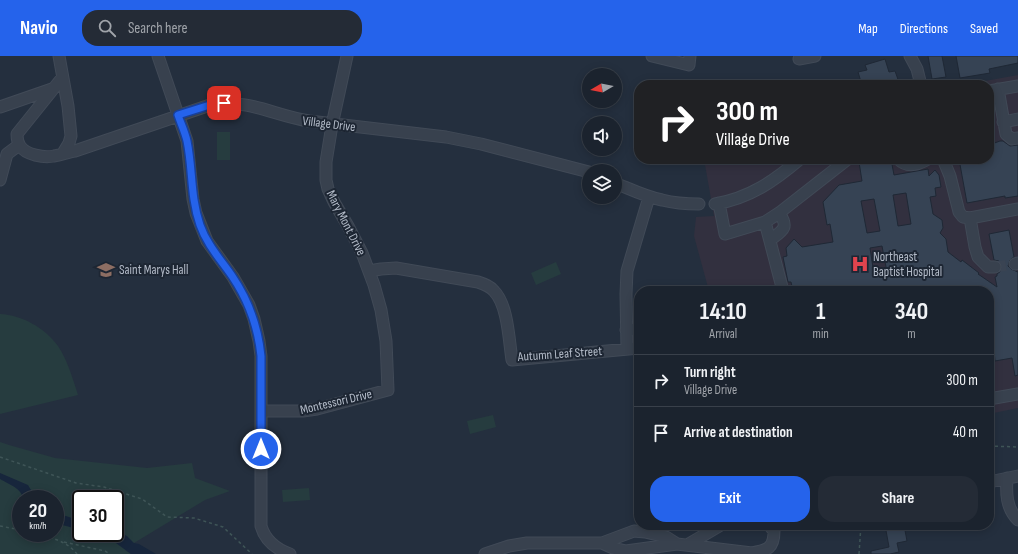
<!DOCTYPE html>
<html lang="en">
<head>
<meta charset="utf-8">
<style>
	:root { --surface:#1b232e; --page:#242b36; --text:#f1f3f6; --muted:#a0a4aa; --line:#39404a; --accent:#2563eb }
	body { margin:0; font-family:"Sofia Sans Condensed",sans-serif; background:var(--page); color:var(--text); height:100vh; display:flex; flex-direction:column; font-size:15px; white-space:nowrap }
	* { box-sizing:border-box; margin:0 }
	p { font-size:13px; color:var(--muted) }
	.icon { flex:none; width:22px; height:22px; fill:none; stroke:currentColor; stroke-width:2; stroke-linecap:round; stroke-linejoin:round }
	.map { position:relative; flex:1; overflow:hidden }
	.drawer { position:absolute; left:634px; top:230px; width:360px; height:244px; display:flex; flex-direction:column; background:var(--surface); border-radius:16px; box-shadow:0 2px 10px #0003,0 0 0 1px var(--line) }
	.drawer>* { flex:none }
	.guide { position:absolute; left:634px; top:24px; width:360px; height:84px; border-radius:16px; box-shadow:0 2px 10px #0003,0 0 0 1px var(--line); background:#202124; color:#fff; overflow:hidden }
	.needle { width:26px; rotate:260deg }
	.fabs { position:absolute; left:582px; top:12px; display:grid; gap:8px }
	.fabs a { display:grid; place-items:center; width:40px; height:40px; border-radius:50%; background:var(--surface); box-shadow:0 2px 10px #0003,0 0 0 1px var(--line); font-size:20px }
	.speed { position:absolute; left:12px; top:434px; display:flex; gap:8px; font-size:20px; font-weight:700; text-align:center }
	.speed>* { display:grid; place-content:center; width:52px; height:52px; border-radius:50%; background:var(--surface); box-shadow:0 2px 10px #0003,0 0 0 1px var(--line); line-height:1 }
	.speed small { font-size:10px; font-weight:400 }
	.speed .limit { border:2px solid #111; border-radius:6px; background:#fff; color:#111 }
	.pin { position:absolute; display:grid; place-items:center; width:34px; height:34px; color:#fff; margin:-17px; border-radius:8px; box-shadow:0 2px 6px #0006 }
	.me { position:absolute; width:44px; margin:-22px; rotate:0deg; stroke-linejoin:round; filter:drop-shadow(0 0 3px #0008) }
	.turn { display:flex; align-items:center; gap:14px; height:84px; padding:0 16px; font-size:18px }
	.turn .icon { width:52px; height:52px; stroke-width:2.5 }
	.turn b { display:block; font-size:28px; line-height:34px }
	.eta { display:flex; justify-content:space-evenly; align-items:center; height:68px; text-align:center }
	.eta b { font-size:24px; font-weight:700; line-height:28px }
	.primary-button { display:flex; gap:8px; margin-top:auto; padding:8px 16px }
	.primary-button a { flex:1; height:46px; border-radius:16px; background:var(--accent); color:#fff; font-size:16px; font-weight:700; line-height:46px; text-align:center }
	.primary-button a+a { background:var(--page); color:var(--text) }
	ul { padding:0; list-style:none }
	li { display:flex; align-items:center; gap:12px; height:52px; padding:0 16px; border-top:1px solid var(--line) }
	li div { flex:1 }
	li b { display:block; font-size:15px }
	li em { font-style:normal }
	header { display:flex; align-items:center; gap:24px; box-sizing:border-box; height:56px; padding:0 20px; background:var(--accent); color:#fff }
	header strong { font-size:19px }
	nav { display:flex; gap:22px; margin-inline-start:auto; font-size:14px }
	.search { width:280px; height:36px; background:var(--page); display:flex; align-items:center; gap:10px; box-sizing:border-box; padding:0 14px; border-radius:16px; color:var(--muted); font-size:15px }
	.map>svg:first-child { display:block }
</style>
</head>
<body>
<header>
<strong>Navio</strong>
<div class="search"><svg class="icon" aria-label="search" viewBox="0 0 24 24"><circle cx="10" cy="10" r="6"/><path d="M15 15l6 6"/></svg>Search here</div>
<nav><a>Map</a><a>Directions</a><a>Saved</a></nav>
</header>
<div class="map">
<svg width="1018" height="498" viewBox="0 0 1018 498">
	<rect width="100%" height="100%" fill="#242f3e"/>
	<path fill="#32303f" d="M1018,19v333l-29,6v-123h-280l-15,-55 2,-19 18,-1 -10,-57h285v-74h-26z"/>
	<path fill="#263c3f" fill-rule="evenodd" d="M217,76h13v28h-13z
		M556,206l5,12 -25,11 -5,-12z
		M0,258c22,1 45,14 58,32 9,13 15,33 20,49l-78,19z
		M493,359l3,12 -26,7 -3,-13z
		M0,386l9,3 46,13 92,10 45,-5 3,15 35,13 -25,9 -71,43 -9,7 6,4h-131zM21,443h34v34h-34zM81,443h34v34h-34z
		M309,432l1,12 -27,2 -1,-12z"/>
	<path fill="#17263c" d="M0,417l28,12 3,5 2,9h-10c-1,-11 -15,-15 -23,-20z
		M55,459l11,1 15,5v9l-26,-7z
		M115,474l12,6 7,7 5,1 17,10h-25l-22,-16 -18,-5h24z"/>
	<path fill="#364354" stroke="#1f2835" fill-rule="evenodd" d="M928,0h14l4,21 -14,2z
		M956,0h62v7l-29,6 1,4 -30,5z
		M885,3l4,13 6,-1 5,14h-38l-4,-13 9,-2 -2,-5z
		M1000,85h3l7,5 8,-1v51l-13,2v-2l-38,7 -8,-44h30v-14z
		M869,103h22l3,16 34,-6 1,7 6,-6 4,5 2,12 -6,1 1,8 -6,1 3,17 9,6 1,8 -3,5 6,6 2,13 13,10 1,-2 17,13 -1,1 19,13 -2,-10 2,-1v-2l4,-3 1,-4 -3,-6 -5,-1 -5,-26 20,-4 5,27 -4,3 -2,6 3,3 7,3v103l-3,1 -3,-18 -17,3 -1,-10 -5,1v-61h-196l-2,-9h-3l-5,-25 4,-1 -1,-8 8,-9 8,8 31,-5 -3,-18 -3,1 -4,-23 16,-17 23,-4 -3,-19zM906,137l5,31 -13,2 -5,-31zM874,143l6,32 -13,2 -6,-32zM882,190l5,26 -13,2 -4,-26z
		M885,469h19l3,16 -10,2 2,9 -9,2h-19v-3l18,-4z"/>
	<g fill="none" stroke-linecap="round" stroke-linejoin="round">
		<path stroke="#3a4453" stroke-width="11" stroke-dasharray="11 5.5" stroke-linecap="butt" d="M995,211l20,-3"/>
		<g stroke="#414a57" stroke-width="13">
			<path id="minor" d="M59,0l9,50 3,30 -2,7 -6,10
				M158,0l29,85 6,58 3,14 11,28 26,36 16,28 5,14 5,22 2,15v170c4,14 15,23 29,28
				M652,0l37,9 1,-9
				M910,0l7,13 4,16
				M799,3l16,-3
				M62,22l-45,56c0,3 1,9 3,12 6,9 24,12 34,10 7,-1 14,-4 21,-5l138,-47c39,-4 60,11 96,17l137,16 35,7 108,28
				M998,33l8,45 6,5 5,-1
				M989,35l29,-5
				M0,51l52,-18
				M1003,66l15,-3
				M898,103c9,9 20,6 30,0
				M943,103l7,17 9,36 4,5 7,1 48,-9
				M0,124l7,-26 12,-9
				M615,127c15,6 31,14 47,17 12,3 25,4 37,4
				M719,147l6,31 40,-12 14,-9 69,-54
				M715,148c35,-6 59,-23 85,-45
				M970,162l5,29 3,10 10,10h7
				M765,166l18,69
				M770,184c12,-9 20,-12 9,-27
				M1015,208l3,-1
				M369,215l12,-2 15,-1 82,14c6,2 12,4 16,9 14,14 15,50 18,69l127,-12
				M626,274l13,-1
				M627,293l-1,-55 1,-23 22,-74
				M989,343l29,-5
				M261,355h42l14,-2 71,-19 -2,-49 -5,-31 -7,-25 -12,-32 -14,-27 -14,-24 -6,-13 -2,-9v-18l6,-37 15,-69
				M1007,422c-1,15 -1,30 11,42
				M989,426l29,-6
				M677,488l75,9c16,-3 22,-5 22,-22l-5,-6
				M687,489l34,-20
				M485,498l24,-8 18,-3h75l32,-12 11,1 21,5 11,7 -51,7 -13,-3 -11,-5"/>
		</g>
		<path stroke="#3f5557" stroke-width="1.5" stroke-dasharray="3 3" stroke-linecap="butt" d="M989,390l29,1
			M0,401l76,26 28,4 38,12 25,18 27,1 29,9 29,27
			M0,470l21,4
			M32,477c17,4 34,7 45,21
			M64,486l41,9 5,3
			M859,498l2,-29"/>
		<use href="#minor" stroke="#38414e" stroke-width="11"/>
	</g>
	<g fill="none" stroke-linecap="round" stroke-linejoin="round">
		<g stroke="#184099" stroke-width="10">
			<path id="route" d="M224,47l-11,1 -35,11c3,9 7,17 9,26 6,29 3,54 13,84 7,20 21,35 32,51 17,25 26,51 29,80v93"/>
		</g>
		<use href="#route" stroke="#2563eb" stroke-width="7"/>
	</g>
	<defs>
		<g id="hospital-bare" transform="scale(1.38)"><path d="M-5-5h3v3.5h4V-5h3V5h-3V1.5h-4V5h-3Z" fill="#e0444e" stroke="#1d2633" stroke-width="2.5" paint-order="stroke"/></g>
		<g id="school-bare" transform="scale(1.38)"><path d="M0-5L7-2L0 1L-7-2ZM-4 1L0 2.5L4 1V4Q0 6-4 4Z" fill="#8d6e63" stroke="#1d2633" stroke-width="2.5" paint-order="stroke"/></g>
	</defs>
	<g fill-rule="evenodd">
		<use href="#hospital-bare" x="860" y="208"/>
		<use href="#school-bare" x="106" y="214"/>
	</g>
	<g text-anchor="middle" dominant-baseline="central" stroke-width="4" stroke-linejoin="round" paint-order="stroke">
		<g font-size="13" fill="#b4bcc9" stroke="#1d2633">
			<text transform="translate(329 68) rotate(7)">Village Drive</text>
			<text transform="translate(346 167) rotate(63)">Mary Mont Drive</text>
			<text transform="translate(560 298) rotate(-4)">Autumn Leaf Street</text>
			<text transform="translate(336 346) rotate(-13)">Montessori Drive</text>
		</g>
		<g font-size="13" fill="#b4bcc9" stroke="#1d2633" text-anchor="start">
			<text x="873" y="201">Northeast<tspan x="873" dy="15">Baptist Hospital</tspan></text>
			<text x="119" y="214">Saint Marys Hall</text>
		</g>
	</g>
</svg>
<div class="fabs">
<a><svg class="needle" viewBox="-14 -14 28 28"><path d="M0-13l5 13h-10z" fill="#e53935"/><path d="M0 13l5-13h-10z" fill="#a0a4aa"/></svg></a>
<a><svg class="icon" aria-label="sound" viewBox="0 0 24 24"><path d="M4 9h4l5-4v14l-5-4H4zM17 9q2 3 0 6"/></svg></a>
<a><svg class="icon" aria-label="layers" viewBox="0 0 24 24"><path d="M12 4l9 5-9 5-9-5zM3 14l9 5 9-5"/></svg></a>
</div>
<div class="speed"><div>20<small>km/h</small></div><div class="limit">30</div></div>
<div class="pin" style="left:224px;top:47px;background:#d93025"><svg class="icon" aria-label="arrive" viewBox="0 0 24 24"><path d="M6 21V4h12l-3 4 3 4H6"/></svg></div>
<svg class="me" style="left:261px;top:393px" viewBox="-20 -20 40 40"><circle r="17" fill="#2563eb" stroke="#fff" stroke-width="3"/><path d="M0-11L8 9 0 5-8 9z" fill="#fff"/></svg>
<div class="guide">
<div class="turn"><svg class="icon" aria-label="right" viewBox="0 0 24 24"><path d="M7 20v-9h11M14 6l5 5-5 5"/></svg><div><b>300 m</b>Village Drive</div></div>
</div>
<section class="drawer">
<div class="eta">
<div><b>14:10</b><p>Arrival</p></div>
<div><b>1</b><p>min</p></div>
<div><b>340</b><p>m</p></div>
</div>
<ul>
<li><svg class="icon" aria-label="right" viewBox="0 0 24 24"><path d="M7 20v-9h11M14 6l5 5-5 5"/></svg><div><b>Turn right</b><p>Village Drive</p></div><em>300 m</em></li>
<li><svg class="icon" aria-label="arrive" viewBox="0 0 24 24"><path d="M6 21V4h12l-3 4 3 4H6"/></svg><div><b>Arrive at destination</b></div><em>40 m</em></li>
</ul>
<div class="primary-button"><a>Exit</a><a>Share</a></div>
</section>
</div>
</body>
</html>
